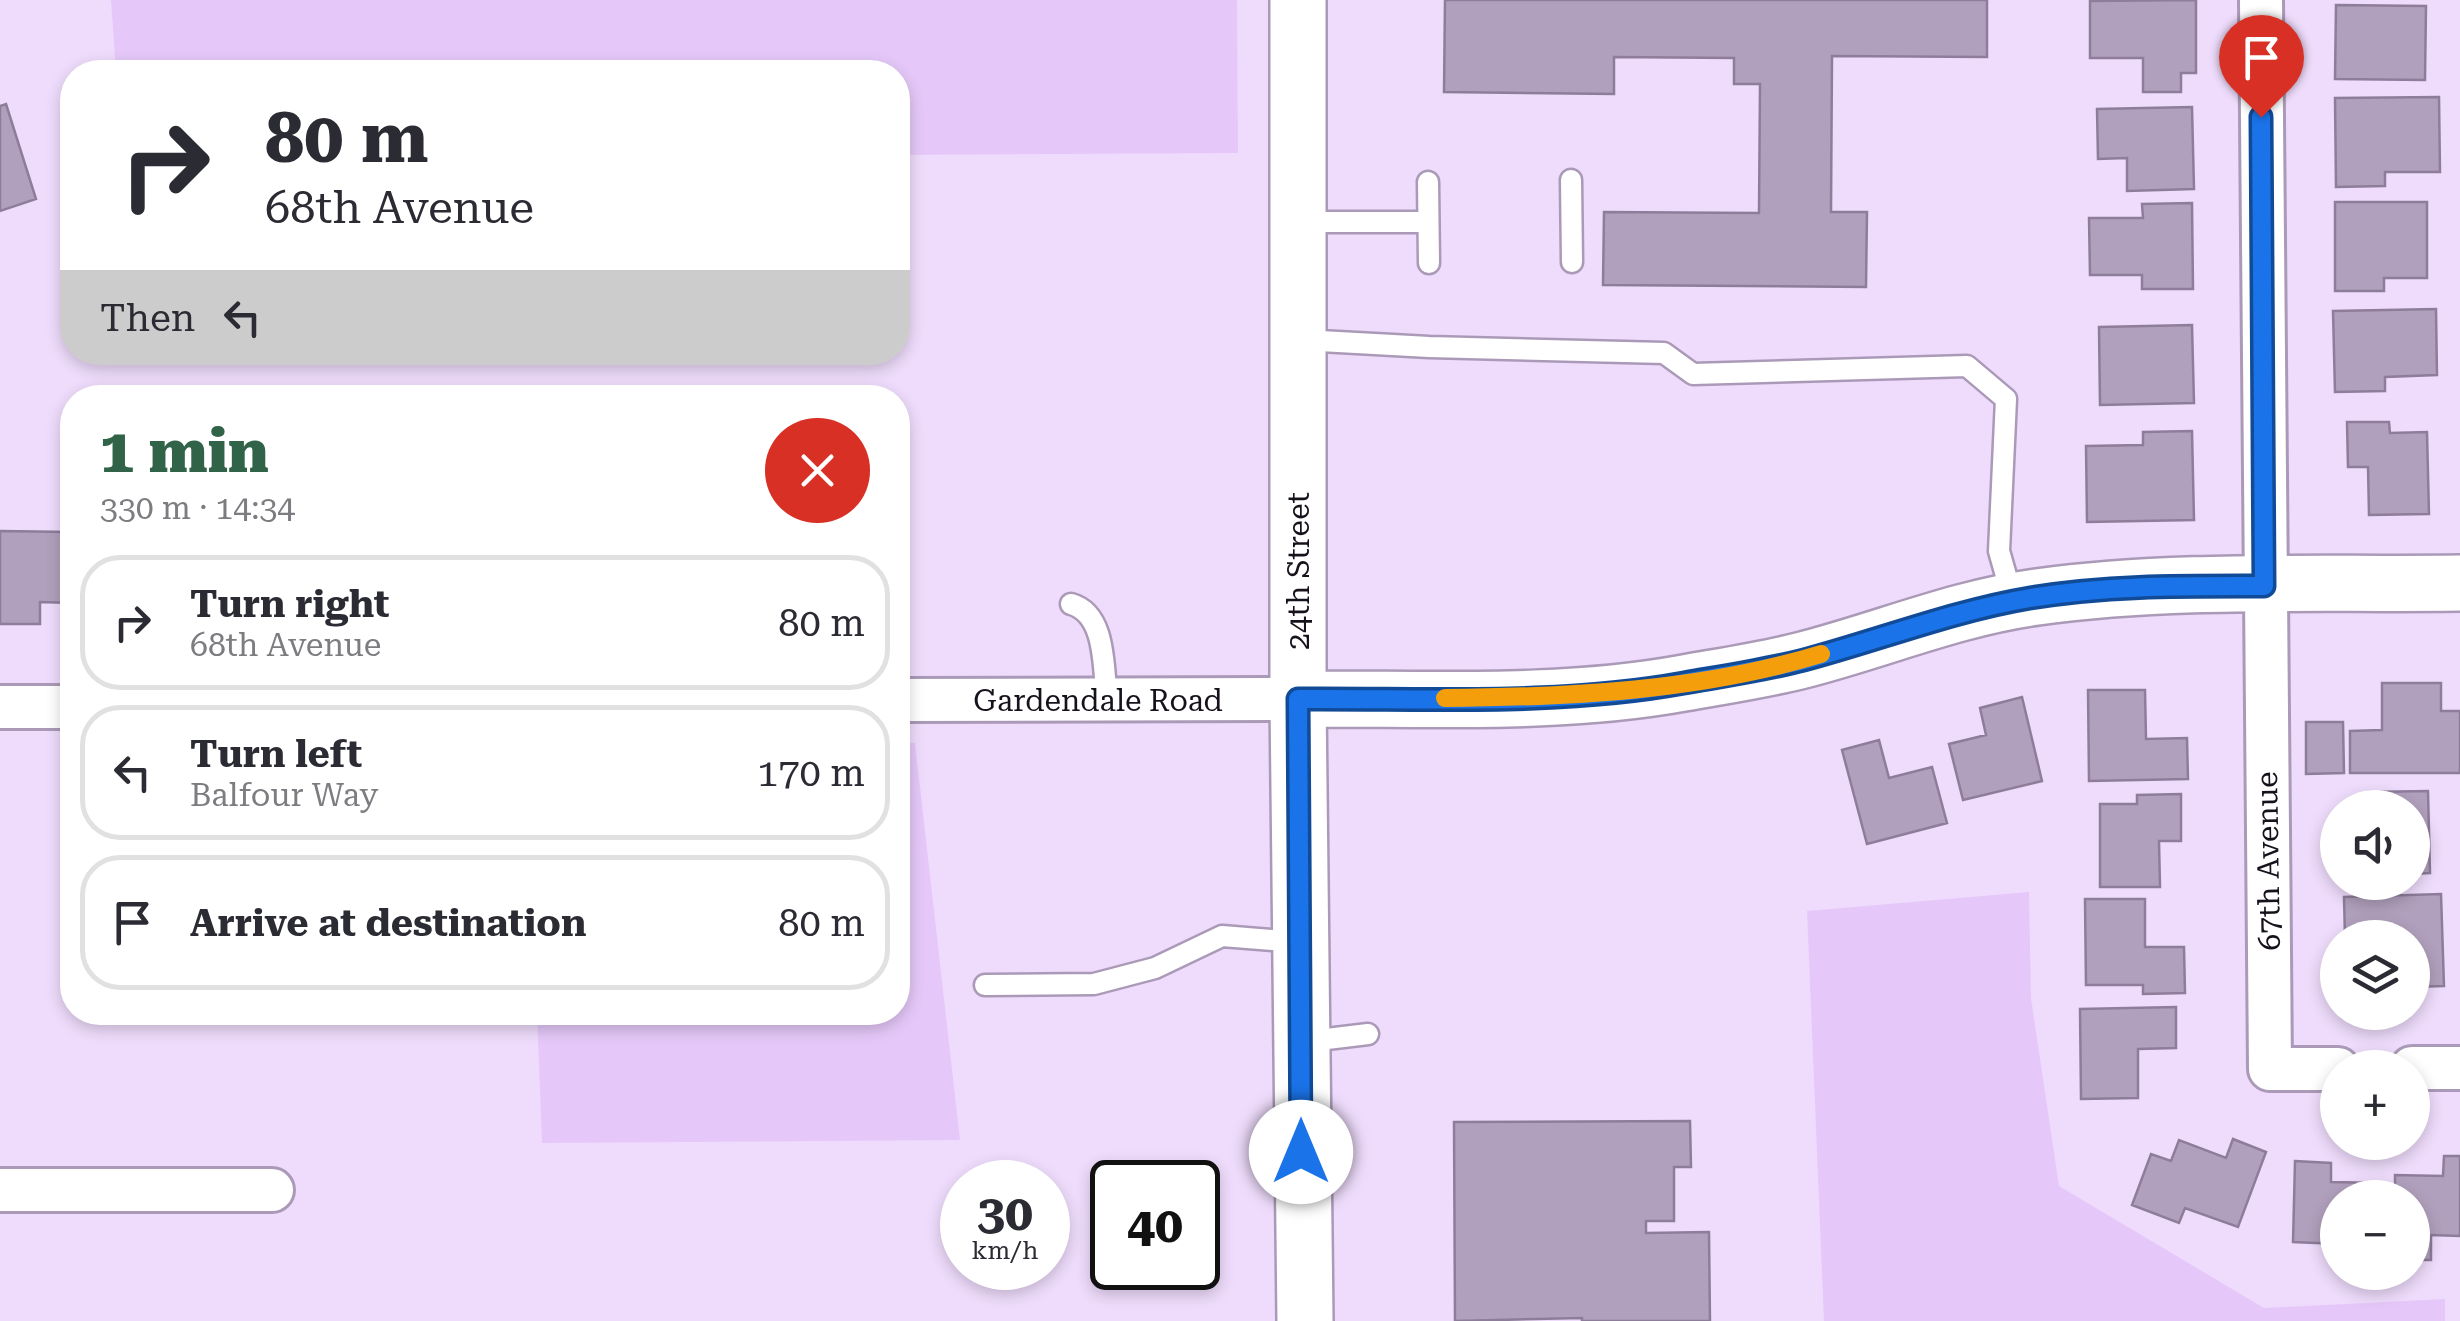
<!DOCTYPE html>
<html lang="en">
<head>
<meta charset="utf-8">
<style>
	:root { --surface:#fff; --page:#f7f7f7; --text:#2b2b33; --muted:#7c7c81; --line:#e1e1e2; --accent:#306347 }
	body { margin:0; font-family:"Roboto Serif",serif; background:var(--page); color:var(--text); height:100vh; display:flex; flex-direction:column; font-size:38px; white-space:nowrap }
	* { box-sizing:border-box; margin:0 }
	p { font-size:32px; color:var(--muted) }
	.icon { flex:none; width:55px; height:55px; fill:none; stroke:currentColor; stroke-width:2; stroke-linecap:round; stroke-linejoin:round }
	.map { position:relative; flex:1; overflow:hidden }
	.drawer { position:absolute; left:60px; top:385px; width:850px; height:640px; display:flex; flex-direction:column; background:var(--surface); border-radius:40px; box-shadow:0 5px 15px #0003 }
	.drawer>* { flex:none }
	.guide { position:absolute; left:60px; top:60px; width:850px; height:305px; border-radius:40px; box-shadow:0 5px 15px #0003; background:#fff; color:var(--text); overflow:hidden }
	.controls { position:absolute; left:2320px; top:790px; display:grid; gap:20px }
	.controls a { display:grid; place-items:center; width:110px; height:110px; border-radius:50%; background:var(--surface); box-shadow:0 5px 15px #0003; font-size:50px }
	.speed { position:absolute; left:940px; top:1160px; display:flex; gap:20px; font-size:50px; font-weight:700; text-align:center }
	.speed>* { display:grid; place-content:center; width:130px; height:130px; border-radius:50%; background:var(--surface); box-shadow:0 5px 15px #0003; line-height:1 }
	.speed small { font-size:25px; font-weight:400 }
	.speed .limit { border:5px solid #111; border-radius:15px; background:#fff; color:#111 }
	.pin { position:absolute; display:grid; place-items:center; width:85px; height:85px; color:#fff; margin:-102px -42px; border-radius:50% 50% 50% 0; rotate:-45deg; box-shadow:0 0 10px #0007 }
	.pin .icon { rotate:45deg }
	.me { position:absolute; width:110px; margin:-55px; rotate:0deg; stroke-linejoin:round; filter:drop-shadow(0 0 8px #0008) }
	.turn { display:flex; align-items:center; gap:35px; height:210px; padding:0 40px; font-size:45px }
	.turn .icon { width:130px; height:130px; stroke-width:2.5 }
	.turn b { display:block; font-size:70px; line-height:85px }
	.then { display:flex; align-items:center; height:95px; padding:0 40px; background:#0003; gap:20px; font-size:38px }
	.round { display:grid; place-items:center; flex:none; width:105px; height:105px; border-radius:52px; background:var(--page) }
	.overview { display:flex; align-items:center; justify-content:space-between; height:170px; padding:0 40px }
	h1 { font-size:60px; font-weight:800; line-height:75px; color:var(--accent) }
	ul { padding:0; list-style:none }
	li { display:flex; align-items:center; gap:30px; height:135px; margin:0 20px 15px; padding:0 20px; border:5px solid var(--line); border-radius:40px }
	li div { flex:1 }
	li b { display:block; font-size:38px }
	li em { font-style:normal }
	.map>svg:first-child { display:block }
</style>
</head>
<body>
<div class="map">
<svg width="2460" height="1321" viewBox="0 0 2460 1321">
	<rect width="100%" height="100%" fill="#efdcfc"/>
	<path fill="#e5c8f9" d="M111,0h1126l1,153 -340,2v-83h-782z
		M915,743l45,397 -418,3 -5,-130 361,-1v-268z
		M2029,892l2,106 28,188 205,122 181,-9v22h-621l-17,-410z"/>
	<path fill="#b1a0bd" stroke="#8e7d9a" stroke-width="2.5" d="M1445,0h542v57l-155,-1 -1,156h36l-1,75 -263,-2 1,-73 155,1 1,-129h-26v-26l-120,-1v37l-170,-2z
		M2196,0v73h-15v19h-38v-34h-53v-57z
		M2336,5l90,1 -1,74 -90,-1z
		M2439,97l1,75h-55v14l-49,1 -1,-89z
		M6,104l30,95 -36,12v-105z
		M2192,107l2,82 -67,2v-33l-29,1 -1,-50z
		M2335,202h92v76h-43v13h-49z
		M2192,203l1,86h-51v-14h-52l-1,-57h54l-1,-14z
		M2436,309l1,66 -52,2v14l-50,1 -2,-81z
		M2192,325l2,78 -94,2 -1,-78z
		M2347,422h42l1,11 37,-1 2,82 -60,1 -1,-48h-20z
		M2192,431l2,89 -107,2 -1,-76 57,-1v-13z
		M0,531l72,1v71l-32,-1v22h-40z
		M2382,683h59v28h19v62h-110v-42l32,-1z
		M2088,690h57l1,49 41,-1 1,41 -99,2z
		M2022,697l20,84 -79,19 -14,-56 37,-9 -6,-27z
		M2306,722h37l1,51 -38,1z
		M1879,740l10,38 43,-11 15,56 -80,21 -25,-94z
		M2428,791l2,82 -18,1v-66h-43v-16z
		M2181,794v47h-22l1,46h-60v-83h37v-9z
		M2441,894l3,92 -32,1v-49h-67l-1,-41z
		M2085,899h60v48h39l1,46 -42,1v-9h-57z
		M2176,1007v41l-38,1v49l-57,1 -1,-90z
		M1690,1121l1,46h-17v54h-28v12l63,-1 1,89h-128v-3l-127,3 -1,-199z
		M2233,1139l33,13 -28,75 -53,-19 -6,15 -47,-18 19,-51 20,7 8,-21 47,18z
		M2444,1156h16v80l-29,-1v25h-19v-62h-17v-23l48,1z
		M2295,1161l36,2v19l50,1v15h-43v46l-45,-2z"/>
	<g fill="none" stroke-linecap="round" stroke-linejoin="round">
		<g stroke="#ab9ab7" stroke-width="25">
			<path id="lane" d="M1571,180l1,82
				M1428,182l1,81
				M1300,222h128
				M1302,340l127,7 235,6 29,21 274,-8 39,33 -7,152 14,49
				M1071,604c36,10 32,66 36,96
				M985,985l109,-1 61,-16 67,-32 76,6
				M1302,1042l66,-8"/>
		</g>
		<g stroke="#ab9ab7" stroke-width="48">
			<path id="street" d="M2261,0l9,1069h68
				M898,700l400,-1
				M0,707h72
				M2412,1068h48
				M0,1190h272"/>
		</g>
		<g stroke="#ab9ab7" stroke-width="60">
			<path id="secondary" d="M1298,0v699l7,622
				M1298,699c128,-1 260,7 386,-16 39,-7 80,-13 119,-23 78,-20 153,-52 234,-63 139,-19 282,-12 423,-14"/>
		</g>
		<use href="#lane" stroke="#fff" stroke-width="20"/>
		<use href="#street" stroke="#fff" stroke-width="42"/>
		<use href="#secondary" stroke="#fff" stroke-width="55"/>
	</g>
	<g fill="none" stroke-linecap="round" stroke-linejoin="round">
		<g stroke="#114b97" stroke-width="25">
			<path id="route" d="M1301,1152l-3,-453c128,-1 260,7 386,-16 40,-7 81,-13 120,-23 75,-20 149,-49 226,-62 78,-13 156,-12 234,-12l-3,-469"/>
		</g>
		<use href="#route" stroke="#1a73e8" stroke-width="18"/>
		<path stroke="#f59e0b" stroke-width="18" d="M1445,698c126,-1 255,-7 376,-44"/>
	</g>
	<g text-anchor="middle" dominant-baseline="central" stroke-width="9" stroke-linejoin="round" paint-order="stroke">
		<g font-size="30" fill="#17111b" stroke="#fff">
			<text transform="translate(1298 571) rotate(-90)">24th Street</text>
			<text x="1098" y="700">Gardendale Road</text>
			<text transform="translate(2268 861) rotate(-91)">67th Avenue</text>
		</g>
	</g>
</svg>
<div class="controls">
<a><svg class="icon" aria-label="sound" viewBox="0 0 24 24"><path d="M4 9h4l5-4v14l-5-4H4zM17 9q2 3 0 6"/></svg></a>
<a><svg class="icon" aria-label="layers" viewBox="0 0 24 24"><path d="M12 4l9 5-9 5-9-5zM3 14l9 5 9-5"/></svg></a>
<a>+</a>
<a>−</a>
</div>
<div class="speed"><div>30<small>km/h</small></div><div class="limit">40</div></div>
<div class="pin" style="left:2261px;top:117px;background:#d93025"><svg class="icon" aria-label="arrive" viewBox="0 0 24 24"><path d="M6 21V4h12l-3 4 3 4H6"/></svg></div>
<svg class="me" style="left:1301px;top:1152px" viewBox="-20 -20 40 40"><circle r="19" fill="#fff"/><path d="M0-13L10 11 0 6-10 11z" fill="#1a73e8"/></svg>
<div class="guide">
<div class="turn"><svg class="icon" aria-label="right" viewBox="0 0 24 24"><path d="M7 20v-9h11M14 6l5 5-5 5"/></svg><div><b>80 m</b>68th Avenue</div></div>
<div class="then">Then<svg class="icon" aria-label="left" viewBox="0 0 24 24"><path d="M17 20v-9H6M10 6l-5 5 5 5"/></svg></div>
</div>
<section class="drawer">
<div class="overview"><div><h1>1 min</h1><p>330 m · 14:34</p></div><a class="round" style="background:#d93025;color:#fff"><svg class="icon" aria-label="close" viewBox="0 0 24 24"><path d="M6 6l12 12M18 6L6 18"/></svg></a></div>
<ul>
<li><svg class="icon" aria-label="right" viewBox="0 0 24 24"><path d="M7 20v-9h11M14 6l5 5-5 5"/></svg><div><b>Turn right</b><p>68th Avenue</p></div><em>80 m</em></li>
<li><svg class="icon" aria-label="left" viewBox="0 0 24 24"><path d="M17 20v-9H6M10 6l-5 5 5 5"/></svg><div><b>Turn left</b><p>Balfour Way</p></div><em>170 m</em></li>
<li><svg class="icon" aria-label="arrive" viewBox="0 0 24 24"><path d="M6 21V4h12l-3 4 3 4H6"/></svg><div><b>Arrive at destination</b></div><em>80 m</em></li>
</ul>
</section>
</div>
</body>
</html>
